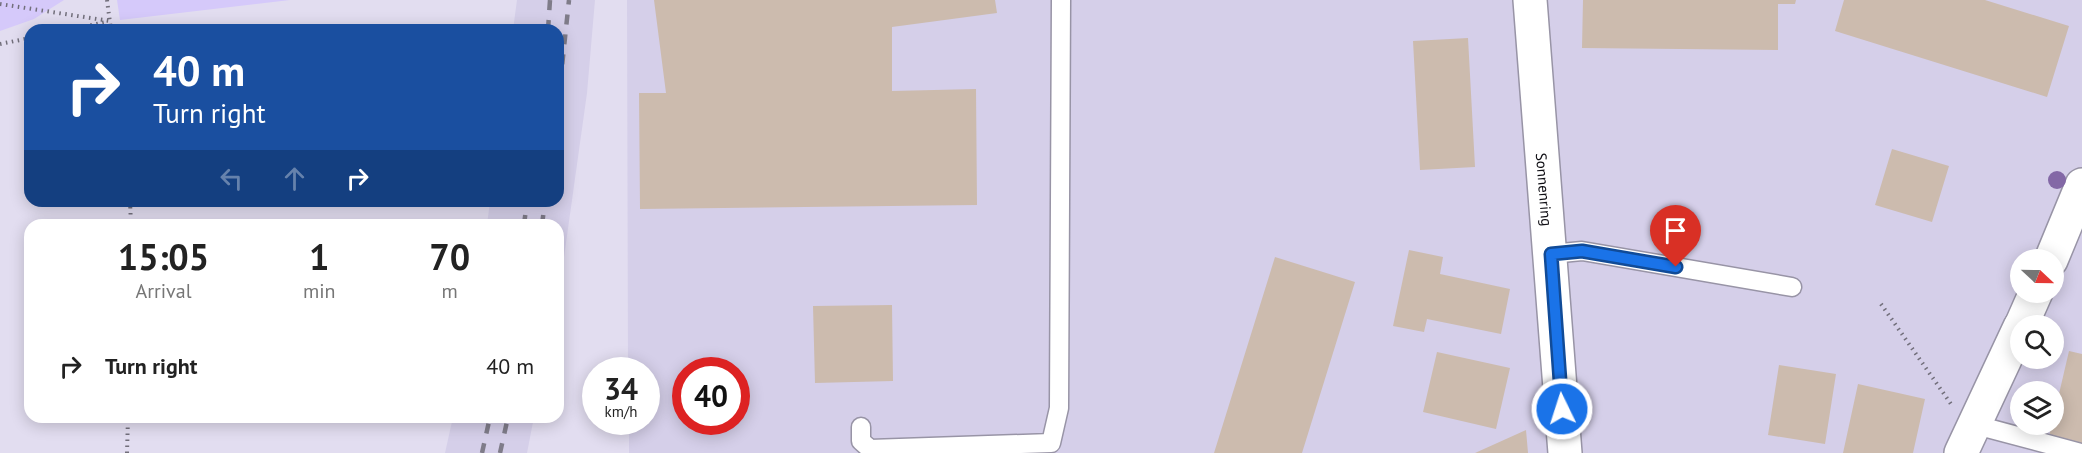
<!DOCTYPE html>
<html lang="en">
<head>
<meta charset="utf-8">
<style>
	:root { --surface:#fff; --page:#f6f6f6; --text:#222; --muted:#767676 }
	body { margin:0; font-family:"PT Sans",sans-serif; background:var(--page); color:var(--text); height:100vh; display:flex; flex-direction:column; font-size:22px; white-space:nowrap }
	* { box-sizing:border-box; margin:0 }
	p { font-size:20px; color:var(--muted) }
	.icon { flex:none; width:33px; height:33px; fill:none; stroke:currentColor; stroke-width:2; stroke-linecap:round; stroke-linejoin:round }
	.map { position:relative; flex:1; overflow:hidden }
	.drawer { position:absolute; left:24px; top:219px; width:540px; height:204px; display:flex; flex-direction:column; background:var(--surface); border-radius:18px; box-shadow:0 3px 15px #0003 }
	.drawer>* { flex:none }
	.hud { position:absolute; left:24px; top:24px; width:540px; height:183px; border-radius:18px; box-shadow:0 3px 15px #0003; background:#1a4fa0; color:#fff; overflow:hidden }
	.needle { width:39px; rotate:112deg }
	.fabs { position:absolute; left:2010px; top:249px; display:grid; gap:12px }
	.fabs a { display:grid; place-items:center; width:54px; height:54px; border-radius:50%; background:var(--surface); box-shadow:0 3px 15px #0003; font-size:30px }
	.speed { position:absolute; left:582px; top:357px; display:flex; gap:12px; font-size:30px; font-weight:700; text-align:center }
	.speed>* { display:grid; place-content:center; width:78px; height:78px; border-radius:50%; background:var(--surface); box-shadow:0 3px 15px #0003; line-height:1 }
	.speed small { font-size:15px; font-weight:400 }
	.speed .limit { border:9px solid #d22; background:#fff; color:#111 }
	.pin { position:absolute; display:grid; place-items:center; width:51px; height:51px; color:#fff; margin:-62px -26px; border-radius:50% 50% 50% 0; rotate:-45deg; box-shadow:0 0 6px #0007 }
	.pin .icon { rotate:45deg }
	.me { position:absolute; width:66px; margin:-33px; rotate:356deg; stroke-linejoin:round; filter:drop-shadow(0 0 4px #0008) }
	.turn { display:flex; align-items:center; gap:21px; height:126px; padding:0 30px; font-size:27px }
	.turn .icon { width:78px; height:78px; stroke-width:2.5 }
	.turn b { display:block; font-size:42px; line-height:51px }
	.lanes { display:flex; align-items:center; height:57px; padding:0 30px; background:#0003; justify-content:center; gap:30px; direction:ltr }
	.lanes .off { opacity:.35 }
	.eta { display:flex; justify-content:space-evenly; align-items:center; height:102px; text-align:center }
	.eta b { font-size:36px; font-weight:600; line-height:42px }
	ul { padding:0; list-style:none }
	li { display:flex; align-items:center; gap:18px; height:90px; padding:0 30px }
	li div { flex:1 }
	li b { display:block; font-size:22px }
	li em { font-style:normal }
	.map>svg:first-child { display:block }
</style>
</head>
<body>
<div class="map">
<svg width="2082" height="453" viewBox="0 0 2082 453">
	<rect width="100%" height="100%" fill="#e2ddf0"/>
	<path fill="#d5cfe9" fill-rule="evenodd" d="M517,0h78l-8,93 -29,207v-75h-71l3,-24h68v-171h-45z
		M627,0h1455v453h-1453v-31h17v-52h-18zM2020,260h34v32h-34zM2020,326h34v32h-34zM686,370h50v52h-50zM2020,392h34v32h-34z
		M453,417h81l-7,36h-82z"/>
	<path fill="#d5c9fa" d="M0,0h64l-30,19 -34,12z
		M117,0h173l-170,20z"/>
	<path fill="#ccbbae" d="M654,0h341l2,13 -105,14v64l84,-2 1,116 -337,4 -1,-116h27z
		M1583,0h213l-1,4h-17v46l-196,-2z
		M1844,0h141l84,26 -22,71 -212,-66z
		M1468,38l7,129 -55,3 -7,-129z
		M1892,149l57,17 -17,56 -57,-17z
		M1409,250l34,7 -3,17 70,15 -9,45 -74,-15 -3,13 -31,-6z
		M1275,257l80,25 -53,171h-88z
		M892,305l1,76 -78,2 -2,-77z
		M2069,351l13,3v95l-34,-8z
		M1437,352l73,16 -14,61 -73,-17z
		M1779,365l57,9 -11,70 -57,-9z
		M1858,384l67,15 -12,54h-70z
		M1526,430l2,23h-53z"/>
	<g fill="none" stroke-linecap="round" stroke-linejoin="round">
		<g stroke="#9894a6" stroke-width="21">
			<path id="lane" d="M1551,254l31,-3 210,36
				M1976,425l105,28
				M861,427v14l9,8 181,-6 8,-35 2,-408"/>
		</g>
		<g stroke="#9894a6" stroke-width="36">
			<g id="secondary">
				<path id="s1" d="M1530,0l35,453"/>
				<path d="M2051,260l31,-75"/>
				<path d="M2021,326l15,-34"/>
				<path d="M1961,453l59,-126"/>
			</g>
		</g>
		<path stroke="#726f7b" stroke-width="4" stroke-dasharray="1.5 4.5" stroke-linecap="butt" d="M107,0l4,30
			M0,4l110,17
			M67,30l39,-8
			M0,44l30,-6
			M130,201l1,24
			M1881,304l70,100
			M127,453l1,-36"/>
		<use href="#lane" stroke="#fff" stroke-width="18"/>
		<use href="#secondary" stroke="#fff" stroke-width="33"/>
		<path stroke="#7f7c89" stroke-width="4.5" stroke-dasharray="10 10" stroke-linecap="butt" d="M548,30l2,-30
			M558,104l11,-104
			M524,225l3,-24
			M542,225l3,-24
			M482,453l8,-36
			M500,453l8,-36"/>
	</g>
	<circle fill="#8368a6" cx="2057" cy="180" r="9"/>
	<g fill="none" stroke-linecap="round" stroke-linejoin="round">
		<g stroke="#114b97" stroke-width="15">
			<path id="route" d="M1562,409l-11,-155 31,-3 94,16"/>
		</g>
		<use href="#route" stroke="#1a73e8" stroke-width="10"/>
	</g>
	<g text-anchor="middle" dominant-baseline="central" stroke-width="4.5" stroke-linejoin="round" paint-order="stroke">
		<g font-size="15" fill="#0f0e14" stroke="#fff">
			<text stroke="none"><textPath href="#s1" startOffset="190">Sonnenring</textPath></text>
		</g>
	</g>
</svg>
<div class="fabs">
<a><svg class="needle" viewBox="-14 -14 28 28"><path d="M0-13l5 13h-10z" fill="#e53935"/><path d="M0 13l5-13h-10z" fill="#767676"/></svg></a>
<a><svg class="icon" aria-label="search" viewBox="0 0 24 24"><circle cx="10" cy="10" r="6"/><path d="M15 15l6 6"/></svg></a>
<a><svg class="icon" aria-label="layers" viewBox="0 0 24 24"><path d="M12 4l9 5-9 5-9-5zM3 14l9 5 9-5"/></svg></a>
</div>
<div class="speed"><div>34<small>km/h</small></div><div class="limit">40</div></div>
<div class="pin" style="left:1676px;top:267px;background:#d93025"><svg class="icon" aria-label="arrive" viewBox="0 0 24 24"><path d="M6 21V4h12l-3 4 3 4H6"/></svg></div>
<svg class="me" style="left:1562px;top:409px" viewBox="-20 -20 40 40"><circle r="17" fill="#1a73e8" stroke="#fff" stroke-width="3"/><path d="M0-11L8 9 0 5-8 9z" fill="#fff"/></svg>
<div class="hud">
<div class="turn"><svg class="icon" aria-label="right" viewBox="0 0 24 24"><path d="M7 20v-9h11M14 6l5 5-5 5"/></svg><div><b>40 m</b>Turn right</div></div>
<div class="lanes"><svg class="icon off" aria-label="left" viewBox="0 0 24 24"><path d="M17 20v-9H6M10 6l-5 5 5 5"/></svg><svg class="icon off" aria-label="ahead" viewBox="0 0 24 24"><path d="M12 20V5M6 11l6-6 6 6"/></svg><svg class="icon" aria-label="right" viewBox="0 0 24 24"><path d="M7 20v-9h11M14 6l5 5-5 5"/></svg></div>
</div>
<section class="drawer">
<div class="eta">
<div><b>15:05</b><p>Arrival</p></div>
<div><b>1</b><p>min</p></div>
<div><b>70</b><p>m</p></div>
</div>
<ul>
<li><svg class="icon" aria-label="right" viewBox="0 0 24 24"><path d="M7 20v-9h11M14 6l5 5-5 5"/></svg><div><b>Turn right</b></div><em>40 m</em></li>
</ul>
</section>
</div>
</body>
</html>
